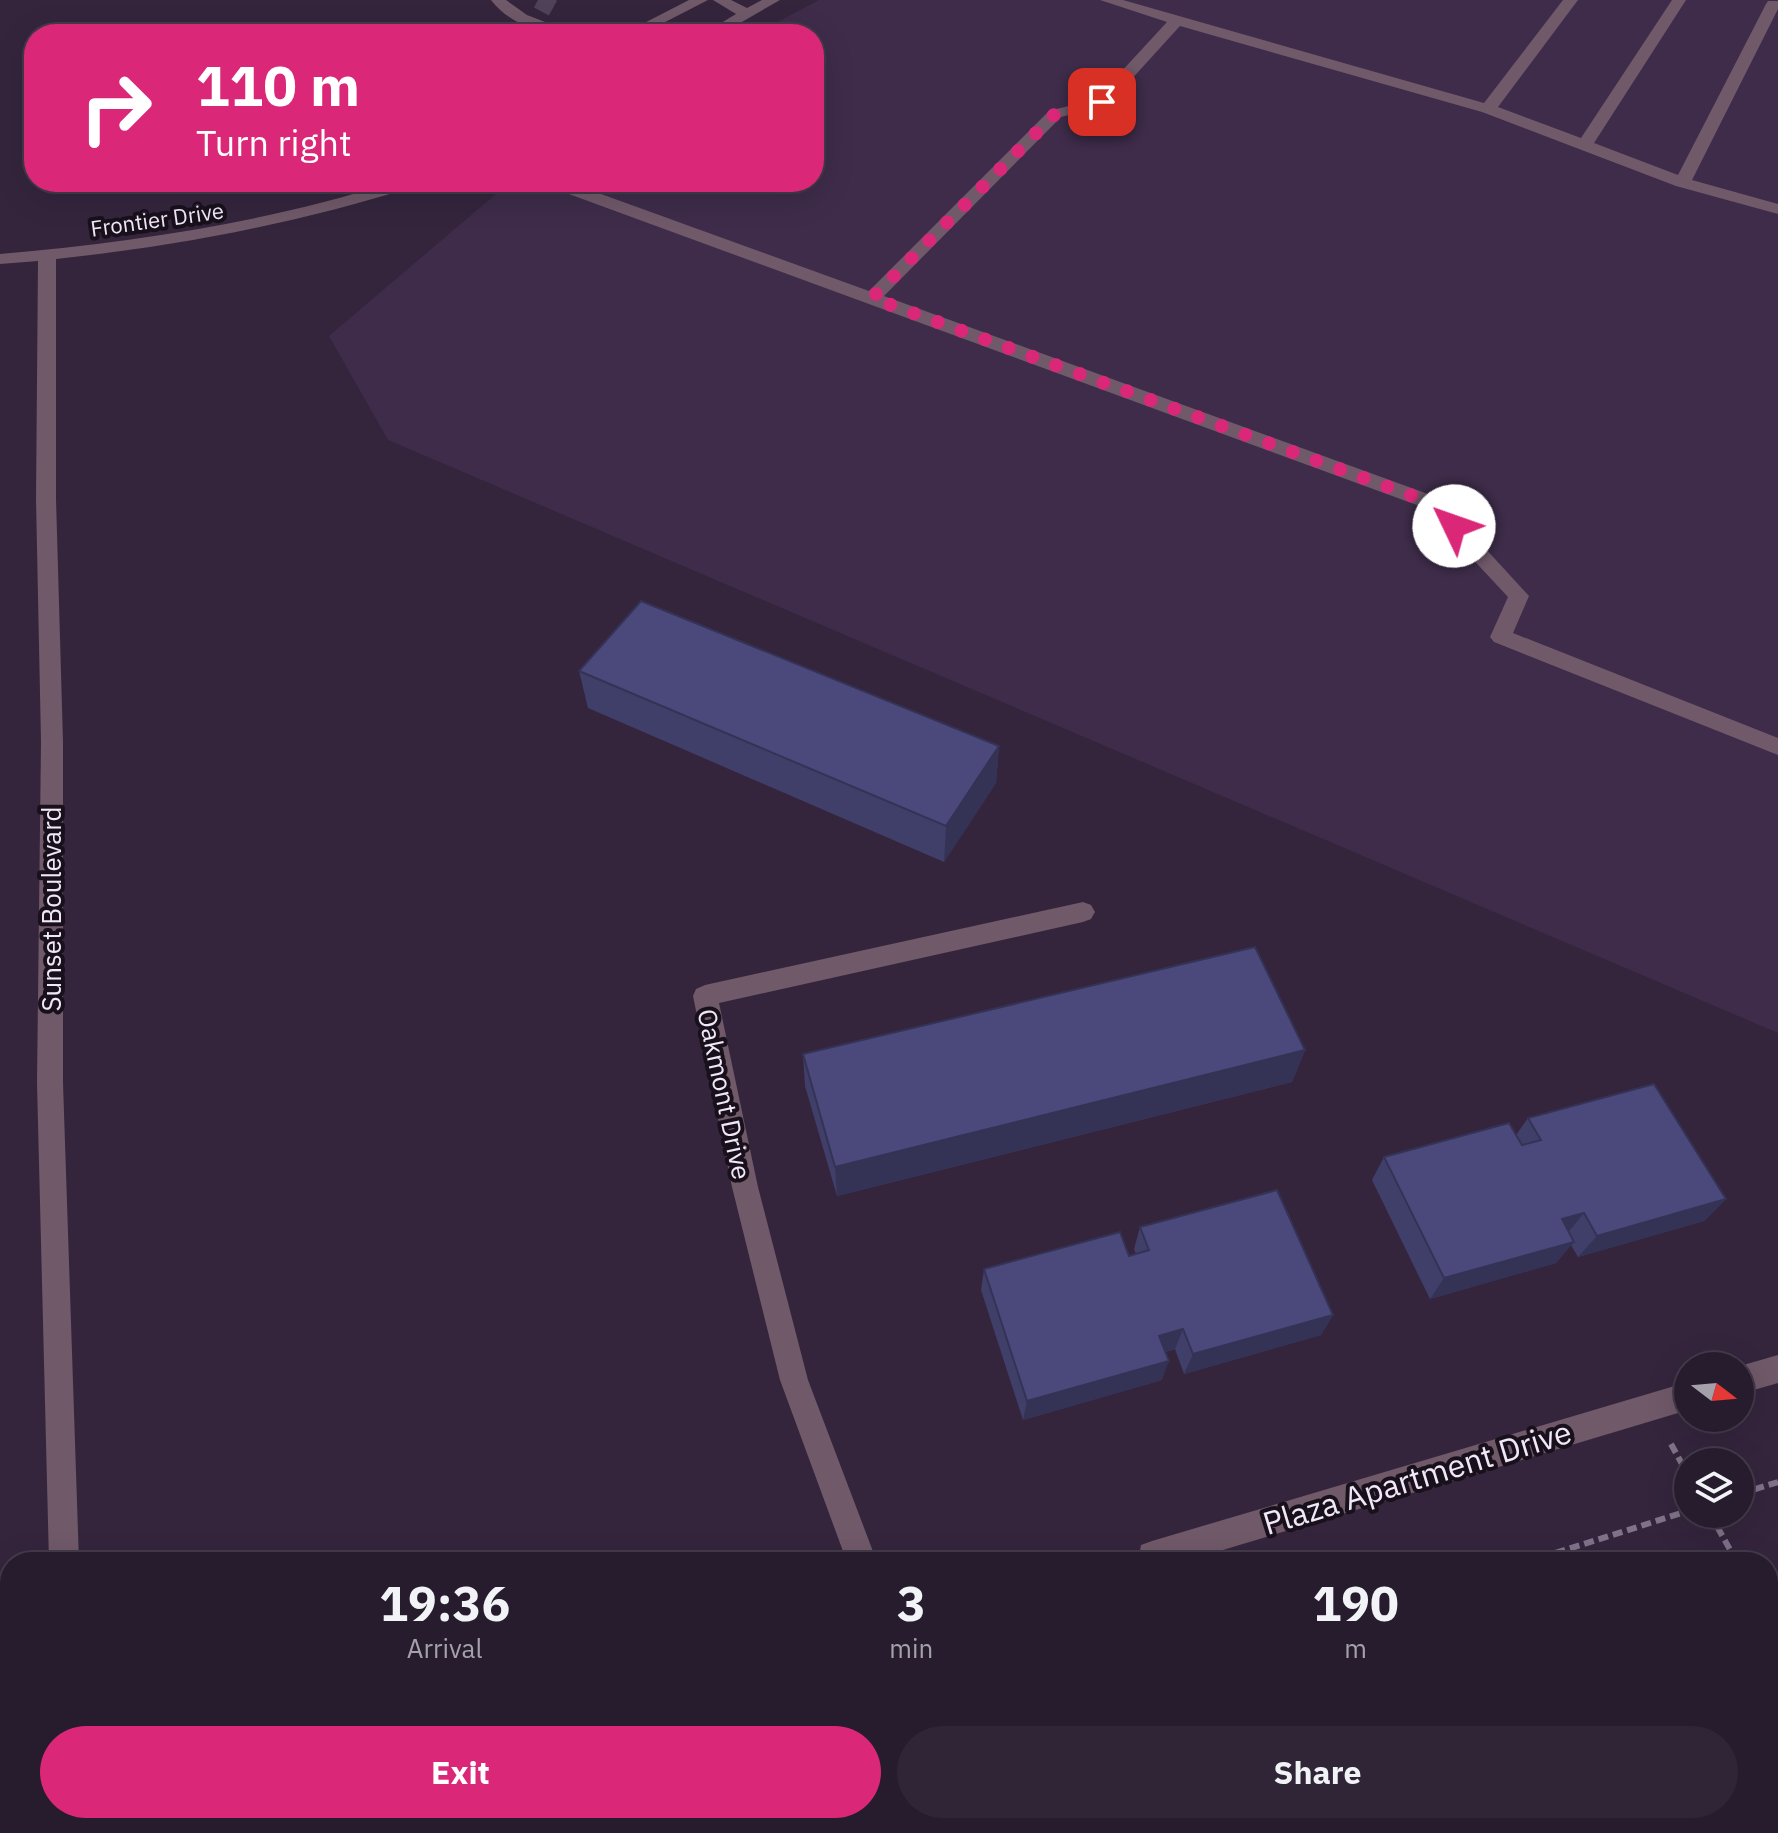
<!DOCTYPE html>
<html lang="en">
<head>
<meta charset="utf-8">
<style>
	:root { --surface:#271c2e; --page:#2f2536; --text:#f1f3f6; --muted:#a4a1aa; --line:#433a4a; --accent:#db2777 }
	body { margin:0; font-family:"IBM Plex Sans",sans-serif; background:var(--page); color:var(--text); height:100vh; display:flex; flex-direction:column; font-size:30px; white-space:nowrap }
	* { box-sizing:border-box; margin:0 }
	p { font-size:26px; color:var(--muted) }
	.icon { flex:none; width:44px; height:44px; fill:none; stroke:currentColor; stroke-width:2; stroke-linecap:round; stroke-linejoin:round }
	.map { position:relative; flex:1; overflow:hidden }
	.side { position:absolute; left:0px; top:1552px; width:1778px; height:282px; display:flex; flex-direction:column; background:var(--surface); border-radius:32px 32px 0 0; box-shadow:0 8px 32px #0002,0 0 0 2px var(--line) }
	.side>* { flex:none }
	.top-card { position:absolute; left:24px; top:24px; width:800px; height:168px; border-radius:32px; box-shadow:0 8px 32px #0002,0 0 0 2px var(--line); background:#db2777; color:#fff; overflow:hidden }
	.needle { width:52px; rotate:106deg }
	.tools { position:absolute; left:1674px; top:1352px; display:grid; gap:16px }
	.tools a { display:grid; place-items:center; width:80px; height:80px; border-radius:50%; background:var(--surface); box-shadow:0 8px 32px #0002,0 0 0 2px var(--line); font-size:40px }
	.pin { position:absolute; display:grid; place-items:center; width:68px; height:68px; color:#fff; margin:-34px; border-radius:16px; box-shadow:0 4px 12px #0006 }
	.me { position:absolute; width:88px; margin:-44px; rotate:312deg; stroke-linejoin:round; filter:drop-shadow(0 0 6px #0008) }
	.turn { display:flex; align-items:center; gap:28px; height:168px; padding:0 40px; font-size:36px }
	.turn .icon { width:104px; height:104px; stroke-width:2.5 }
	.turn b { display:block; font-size:56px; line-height:68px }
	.eta { display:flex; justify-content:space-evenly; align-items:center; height:136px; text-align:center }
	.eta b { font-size:48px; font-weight:800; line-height:56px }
	.cta { display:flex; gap:16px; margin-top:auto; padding:16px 40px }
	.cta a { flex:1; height:92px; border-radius:48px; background:var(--accent); color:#fff; font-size:32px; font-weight:800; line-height:92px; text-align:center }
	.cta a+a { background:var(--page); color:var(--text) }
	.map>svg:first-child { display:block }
</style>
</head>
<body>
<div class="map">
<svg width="1778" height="1833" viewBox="0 0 1778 1833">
	<rect width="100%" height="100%" fill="#34253d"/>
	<path fill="#3e2c4a" d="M819,0h959v1033l-1390,-593 -59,-104 181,-154h304v-148h-59z"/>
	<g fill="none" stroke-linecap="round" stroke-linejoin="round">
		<path stroke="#504259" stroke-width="17" stroke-dasharray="17 8" stroke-linecap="butt" d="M538,0l22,12"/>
		<path stroke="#807389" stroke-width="6" stroke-dasharray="10 5" stroke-linecap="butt" d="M1671,1444l17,31
			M1740,1494l38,-12
			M1710,1514l27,48
			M1527,1562l161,-51
			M1768,1617l10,18
			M1308,1824l2,9"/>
		<path fill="#705969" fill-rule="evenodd" d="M491,0h15l21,15 49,19c-32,0 -64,-7 -85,-34z
			M689,0h19l-66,34h-19z
			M713,0h18l16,8 15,-8h18l-59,34h-18l33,-20z
			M1100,0h23l361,103 79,-103h15l-80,107 83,31 91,-138h14l-92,143 84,32 88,-171 2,-3h10v8l-86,171 86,24v10l-102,-28 -194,-74 -302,-86 -72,79 -47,12 -177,179 555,202 90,98 -16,37 265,105v17l-284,-113 -4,-5 18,-40 -83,-89 -878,-322 -2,-4h23l301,109 180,-180 47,-12 71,-77z
			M393,182h25l-2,4c-118,37 -237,60 -360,73v240l7,243v341l16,479h-30l-12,-479 4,-341 -5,-243 2,-238 -38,3v-10c134,-12 265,-31 393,-72z
			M1083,902l8,3 4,7 -4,7 -8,3 -364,81 39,184 50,193 69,182h-30l-67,-182 -48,-193 -39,-191 3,-7 9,-4z
			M1778,1355v28l-38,11v-28z
			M1688,1382v28l-505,152h-45l3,-17 11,-4z
			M55,1824h34v9h-34z
			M942,1824h34l3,9h-34z
			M1173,1824h34l1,9h-34z"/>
	</g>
	<path fill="#403f6a" d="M579,671l420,75 -3,37 -52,79 -356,-154z
		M1305,1050l-13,32 -455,114 -32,-110 -2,-32z
		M1528,1118l198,81 -22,22 -126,36 -7,-12 -15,18 -126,36 -58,-119 12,-23 132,-22z
		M1140,1227l193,88 -12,20 -137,39 -9,-25 -9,3 -4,28 -139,40 -42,-130 3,-21 145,-13 7,-2 -2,-5z
		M1380,1824h185l-26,9h-155z"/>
	<path fill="#343356" d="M999,746l-3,37 -52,79 2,-36z
		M1305,1050l-13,32 -455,114 -2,-29z
		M1726,1199l-22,22 -126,36 19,-21z
		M1584,1213l-18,22 -4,-16z
		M1574,1242l-18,21 -126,36 14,-21z
		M1333,1315l-12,20 -137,39 9,-20z
		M1183,1329l-8,20 -24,7 8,-20z
		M1169,1361l-7,19 -139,40 4,-19z"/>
	<path fill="#4b497b" stroke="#343356" stroke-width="2" d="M641,601l358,145 -53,80 -367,-155z
		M1255,947l50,103 -470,117 -32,-113z
		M1654,1084l72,115 -129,37 -13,-23 -22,6 12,23 -130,36 -60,-121 125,-34 13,22 19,-5 -13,-22z
		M1277,1190l56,125 -140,39 -10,-25 -24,7 10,25 -142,40 -43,-132 136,-37 9,24 20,-6 -9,-23z
		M1400,1824h164l-26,9h-135z"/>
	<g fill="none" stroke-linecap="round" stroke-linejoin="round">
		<path stroke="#db2777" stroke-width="14" stroke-dasharray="0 25.2" d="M1102,102l-47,12 -183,184 560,205 22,23"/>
	</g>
	<g text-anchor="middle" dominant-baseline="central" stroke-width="8" stroke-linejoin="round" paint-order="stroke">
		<g font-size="22" fill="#f1e7f8" stroke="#18111c">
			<text transform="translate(157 219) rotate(-8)">Frontier Drive</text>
		</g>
		<g font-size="26" fill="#f1e7f8" stroke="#18111c">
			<text transform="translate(51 909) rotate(-90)">Sunset Boulevard</text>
			<text transform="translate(725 1094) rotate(78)">Oakmont Drive</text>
		</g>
		<g font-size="32" fill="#f1e7f8" stroke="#18111c">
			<text transform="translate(1417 1477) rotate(-17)">Plaza Apartment Drive</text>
		</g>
	</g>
</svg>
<div class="tools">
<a><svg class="needle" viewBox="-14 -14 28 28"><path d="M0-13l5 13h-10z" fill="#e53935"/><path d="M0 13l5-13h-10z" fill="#a4a1aa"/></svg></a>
<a><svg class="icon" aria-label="layers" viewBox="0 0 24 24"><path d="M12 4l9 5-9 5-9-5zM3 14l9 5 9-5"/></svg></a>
</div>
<div class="pin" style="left:1102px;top:102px;background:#d93025"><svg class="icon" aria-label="arrive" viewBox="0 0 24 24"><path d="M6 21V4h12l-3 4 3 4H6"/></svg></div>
<svg class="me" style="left:1454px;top:526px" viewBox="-20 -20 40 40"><circle r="19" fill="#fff"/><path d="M0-13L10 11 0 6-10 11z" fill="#db2777"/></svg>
<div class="top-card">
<div class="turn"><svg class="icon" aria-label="right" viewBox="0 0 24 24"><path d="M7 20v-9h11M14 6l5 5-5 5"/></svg><div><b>110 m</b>Turn right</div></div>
</div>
<section class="side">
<div class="eta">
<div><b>19:36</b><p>Arrival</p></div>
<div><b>3</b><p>min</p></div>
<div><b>190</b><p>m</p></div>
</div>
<div class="cta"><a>Exit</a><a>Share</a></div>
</section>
</div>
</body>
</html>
